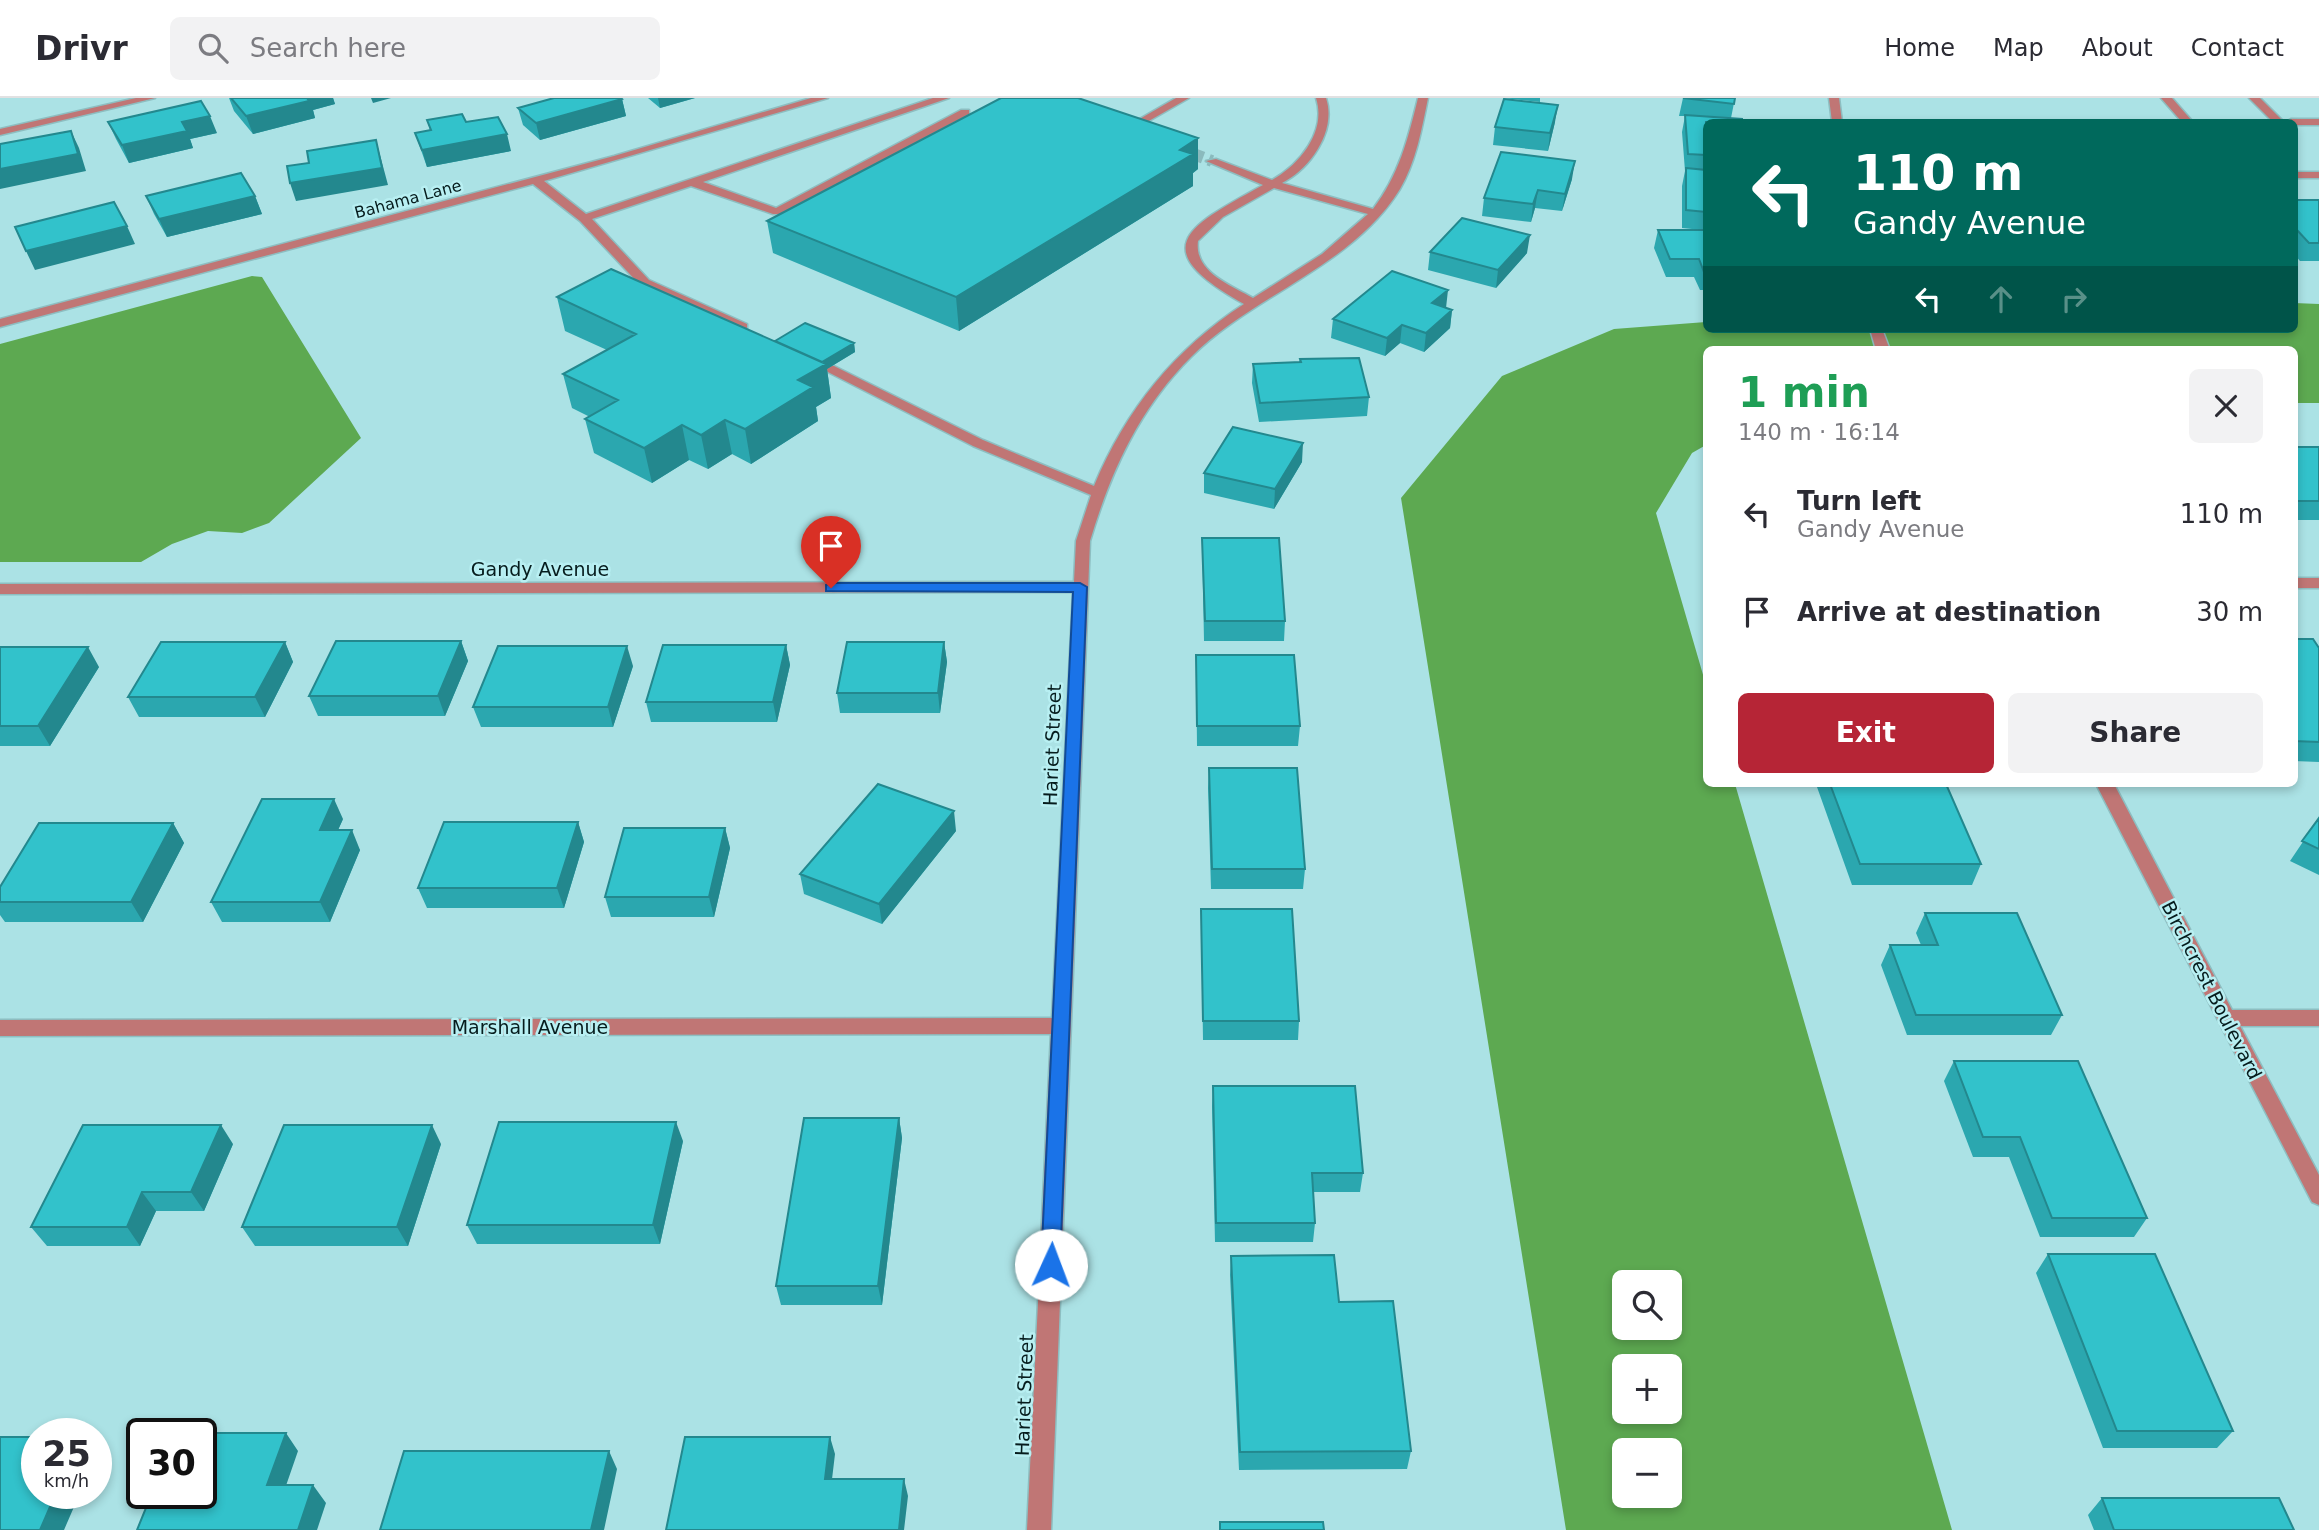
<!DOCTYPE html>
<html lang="en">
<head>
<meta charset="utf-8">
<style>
	:root { --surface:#fff; --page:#f2f2f3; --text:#2b2b33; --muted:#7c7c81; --line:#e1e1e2; --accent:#b62536 }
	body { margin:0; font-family:"DejaVu Sans",sans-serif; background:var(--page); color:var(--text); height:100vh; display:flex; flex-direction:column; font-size:26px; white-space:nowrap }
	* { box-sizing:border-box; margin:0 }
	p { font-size:23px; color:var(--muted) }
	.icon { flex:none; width:38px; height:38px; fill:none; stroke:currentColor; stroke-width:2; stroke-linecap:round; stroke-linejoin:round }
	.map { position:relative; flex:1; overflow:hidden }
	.drawer { position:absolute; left:1703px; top:248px; width:595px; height:441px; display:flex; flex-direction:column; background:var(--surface); border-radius:10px; box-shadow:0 4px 10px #0003 }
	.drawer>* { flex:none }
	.guide { position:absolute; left:1703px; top:21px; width:595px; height:214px; border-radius:10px; box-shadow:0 4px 10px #0003; background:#00695c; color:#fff; overflow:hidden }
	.fabs { position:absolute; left:1612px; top:1172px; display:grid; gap:14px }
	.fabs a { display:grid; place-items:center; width:70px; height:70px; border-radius:10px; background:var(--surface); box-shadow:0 4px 10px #0003; font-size:35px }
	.speed { position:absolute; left:21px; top:1320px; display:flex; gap:14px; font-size:35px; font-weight:700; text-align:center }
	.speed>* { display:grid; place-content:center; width:91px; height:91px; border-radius:50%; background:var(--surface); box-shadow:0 4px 10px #0003; line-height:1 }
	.speed small { font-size:18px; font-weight:400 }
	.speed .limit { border:4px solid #111; border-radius:10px; background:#fff; color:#111 }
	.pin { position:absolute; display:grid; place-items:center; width:60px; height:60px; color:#fff; margin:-72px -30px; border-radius:50% 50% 50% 0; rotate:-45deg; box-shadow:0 0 7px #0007 }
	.pin .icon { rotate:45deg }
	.me { position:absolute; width:77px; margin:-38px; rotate:2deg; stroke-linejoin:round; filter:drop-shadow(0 0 5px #0008) }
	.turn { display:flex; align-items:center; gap:24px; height:147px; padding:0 35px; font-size:32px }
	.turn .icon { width:91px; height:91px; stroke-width:2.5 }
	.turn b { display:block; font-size:49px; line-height:60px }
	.lanes { display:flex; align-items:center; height:66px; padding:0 35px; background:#0003; justify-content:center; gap:35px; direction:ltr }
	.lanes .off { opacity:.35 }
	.round { display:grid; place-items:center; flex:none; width:74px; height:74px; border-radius:10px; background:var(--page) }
	.head { display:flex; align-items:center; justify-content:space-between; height:119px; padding:0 35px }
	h1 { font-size:42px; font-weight:800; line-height:52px; color:#1e9e55 }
	.cta { display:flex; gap:14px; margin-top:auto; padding:14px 35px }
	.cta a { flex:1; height:80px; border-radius:10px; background:var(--accent); color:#fff; font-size:28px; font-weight:800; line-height:80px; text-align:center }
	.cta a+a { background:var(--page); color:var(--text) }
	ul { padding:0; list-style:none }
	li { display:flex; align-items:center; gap:21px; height:98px; padding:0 35px }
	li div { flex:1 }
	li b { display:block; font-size:26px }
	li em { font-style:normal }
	header { display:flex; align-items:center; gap:42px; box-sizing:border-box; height:98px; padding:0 35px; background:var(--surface); border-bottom:2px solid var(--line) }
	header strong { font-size:33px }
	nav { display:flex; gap:38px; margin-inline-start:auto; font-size:24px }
	.search { width:490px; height:63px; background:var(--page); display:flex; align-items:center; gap:18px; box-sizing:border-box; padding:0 24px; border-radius:10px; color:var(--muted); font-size:26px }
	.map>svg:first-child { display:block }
</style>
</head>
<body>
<header>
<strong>Drivr</strong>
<div class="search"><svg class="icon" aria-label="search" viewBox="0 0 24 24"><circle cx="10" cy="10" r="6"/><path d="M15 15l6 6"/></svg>Search here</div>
<nav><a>Home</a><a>Map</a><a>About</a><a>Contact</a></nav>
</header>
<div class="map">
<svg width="2319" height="1432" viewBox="0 0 2319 1432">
	<rect width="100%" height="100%" fill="#abe2e5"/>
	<path fill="#5da951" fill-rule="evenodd" d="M252,178l10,1 99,161 -92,85 -27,10 -34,-2 -36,13 -31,18h-141v-218z
		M2294,205l25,1v99h-25v-53h-588v95l-14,8 -36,60 50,172v99h29l217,746h-386l-165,-1032 101,-122 112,-47 92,-7v7h588zM1624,1185h46v45h-46zM1624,1269h46v45h-46zM1624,1353h46v45h-46z"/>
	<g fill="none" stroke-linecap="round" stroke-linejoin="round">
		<path stroke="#8ababd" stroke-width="12" stroke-dasharray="12 6" stroke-linecap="butt" d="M1175,49l37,14"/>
		<g stroke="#8dbec1" stroke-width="3">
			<path id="minor" d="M136,0h19l-155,37v-6z
				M811,0h17l-284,83 42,33 347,-116h16l-246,84 73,26 185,-98h8v4l-188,100h-8l-82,-28 -99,33 57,61 98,44v6h-10l-96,-44 -61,-65 -47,-37 -533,143v-8l614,-163z
				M1176,0h13l-56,32 -9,-2z
				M1316,0h10c11,33 -16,71 -44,85l91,26c26,-34 35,-70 45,-111h10c-6,30 -12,64 -28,91 -48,78 -146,105 -209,168 -52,52 -80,114 -101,184l-39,989h-24l24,-496 -1051,2v-16l1052,-2 21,-426 -1073,2v-10l1074,-2 2,-41 15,-46 -118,-49 -151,-77 2,-3h10l149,74 111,46c32,-77 81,-137 150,-182 -100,-56 -57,-77 19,-119l-57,-24 10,-2 56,21c27,-15 55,-48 44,-82zM1274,90l94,26 -46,40 -69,44c-23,-13 -59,-26 -55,-57l25,-24z
				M1829,0h10l3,24h-10z
				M2161,0h11l21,24h-11z
				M2249,0h11l24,24h-11z
				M2291,21h28v6h-25v-3h-8z
				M2294,74h25v6h-25z
				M1870,231h12l8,21h-14z
				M2294,480h25v10h-25z
				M2096,686h18l118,226h87v16h-79l79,149v30l-7,-3z"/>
		</g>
		<use href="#minor" fill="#c07675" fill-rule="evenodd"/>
	</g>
	<path fill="#2ba7af" d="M229,0h104l2,6 -22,6 2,8 -62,16 -19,-23z
		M648,0h47l-35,10z
		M1503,0h37v4z
		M1683,0h52l-4,20 -25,4v168h-6l-6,-13h-28l-12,-29 4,-18h44l-20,-2v-42l3,-15 -3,-39 3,-16h-6z
		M622,1l4,17 -86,24 -17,-15 -5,-17z
		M427,22l39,2 45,29 -84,16 -12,-34 15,-3z
		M108,24l109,11 -27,6 3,9 -64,15 -13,-24z
		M1555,24l-7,29 -55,-6 2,-18z
		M1198,40v31l-5,4v13l-234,145 -186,-78 -6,-32z
		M1572,81l-10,32 -27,-3 -4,14 -49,-6 2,-18z
		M146,98h109l7,18 -95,23 -13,-23z
		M2294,102h25v61h-19l-6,-7z
		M1430,154l97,1 -31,35 -68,-18z
		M557,199l218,44 79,2 1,9 -28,17 4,29 -15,9 2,14 -67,43 -19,-10 -24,15 -19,-9 -37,23 -58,-30 -9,-34 5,-2 -18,-9 -9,-34 44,-24 -42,-19z
		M1446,210l6,2 -2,18 -26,24 -24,-9 -15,13 -54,-18 2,-19z
		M1300,261l69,38 -2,19 -108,6 -7,-39 1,-19 46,-2z
		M2294,349h25v73h-25z
		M1302,364l-28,47 -70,-16v-20z
		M1202,440l83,83 -1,20h-80z
		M2294,541l25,9v114l-25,-1z
		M461,543l7,20 -23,55h-127l-9,-20z
		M285,544l8,20 -28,55h-126l-11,-20z
		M944,544l3,20 -7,51h-100l-3,-20z
		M786,547l4,20 -13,57h-126l-5,-20z
		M0,549l99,20 -49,79h-50z
		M1196,557l104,71 -2,20h-101z
		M633,568l-20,61h-132l-8,-20z
		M1209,670l96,101 -2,20h-92l-3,-101z
		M1818,686h128l35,80 -9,21h-120l-35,-98z
		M2319,720v57l-29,-14z
		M343,721l-5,11 22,20 -30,72h-108l-11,-20z
		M578,724l6,20 -20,66h-137l-9,-20z
		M173,725l11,20 -41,79h-138l-5,-7v-28z
		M725,730l5,20 -16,69h-103l-6,-20z
		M956,733l-74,93 -78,-30 -4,-20z
		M1201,811l98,112 -1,19h-95z
		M1925,815l137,102 -11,20h-144l-26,-70 9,-20h31l-5,-12z
		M1954,963l193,157 -13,19h-94l-31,-80h-36l-29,-76z
		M1213,988l150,87 -3,19h-47l2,31 -2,19h-98l-3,-136z
		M899,1020l3,20 -20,167h-101l-5,-19z
		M683,1043l-23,103h-183l-10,-19z
		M233,1046l-29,67h-48l-16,35h-93l-16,-19z
		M441,1046l-33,102h-153l-13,-19z
		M2048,1156l185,177 -16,17h-114l-67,-175z
		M1231,1158l108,46 72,149 -4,18 -168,1 -9,-195z
		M2102,1400l192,32h-200l-6,-15z"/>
	<path fill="#23888e" d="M305,0h28l2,6 -22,6 2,8 -62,16 -7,-18z
		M371,0h20l-18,5z
		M658,0h37l-35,10z
		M622,1l4,17 -86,24 -4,-17z
		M1558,7l-3,17 -7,29 2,-18z
		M210,18l7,17 -27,6 3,9 -64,15 -7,-18 60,-23z
		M71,33l8,17 7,23 -86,18v-20z
		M507,36l4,17 -84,16 -5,-17z
		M1198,40v31l-5,4v13l-234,145 -3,-34z
		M376,42l12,45 -92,16 -6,-18z
		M1575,63l-3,18 -10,32 3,-17z
		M1538,92l-3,18 -4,14 2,-18z
		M255,98l7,18 -95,23 -8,-18z
		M127,128l8,18 -100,26 -9,-19z
		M1530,137l-3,18 -31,35 2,-18z
		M1448,192l-2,18 -14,-5z
		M1452,212l-2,18 -26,24 2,-19z
		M1402,227l-2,18 -15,13 2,-18z
		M854,245l1,9 -28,17 4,29 -15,9 2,14 -67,43 -6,-35 53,-49 2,-5z
		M725,322l7,34 -24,15 -7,-34z
		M682,327l7,35 -37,23 -8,-35z
		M1303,345l-1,19 -28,47 1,-20z
		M461,543l7,20 -23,55 -7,-20z
		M285,544l8,20 -28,55 -10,-20z
		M944,544l3,20 -7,51 -2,-20z
		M786,547l4,20 -13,57 -4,-20z
		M627,548l6,20 -20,61 -5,-20z
		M88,549l11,20 -49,79 -12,-20z
		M334,701l9,20 -14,31 -9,-20z
		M954,713l2,20 -74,93 -3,-20z
		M578,724l6,20 -20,66 -7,-20z
		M173,725l11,20 -41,79 -12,-20z
		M725,730l5,20 -16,69 -5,-20z
		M352,732l8,20 -30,72 -10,-20z
		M899,1020l3,20 -20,167 -4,-19z
		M676,1024l7,19 -23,103 -7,-19z
		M221,1027l12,19 -29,67 -13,-19z
		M432,1027l9,19 -33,102 -11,-19z
		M142,1094l14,19 -16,35 -13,-19z
		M286,1335l12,18 -18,52 -13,-18z
		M830,1339l5,17 -5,42 -5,-17z
		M609,1353l8,18 -13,61h-13z
		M904,1381l4,17 -4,34h-5z
		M313,1387l13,18 -9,27h-19z
		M56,1395h24l-16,37h-24z"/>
	<path fill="#32c2cb" stroke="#23888e" stroke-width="2" d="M231,0h76l2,3 -63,15z
		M554,0h67l1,1 -86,24 -18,-15z
		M1001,0h77l120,40 -18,12 13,4 -237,143 -189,-76z
		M1683,0h52l-1,6z
		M1504,1l54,6 -8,28 -55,-6z
		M201,3l9,15 -28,6 5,9 -65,14 -14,-23z
		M462,16l4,8 32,-5 9,17 -85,16 -7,-17 16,-3 -4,-10z
		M1685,17l57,4v3h-36v33l-18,-1z
		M71,33l7,23 -78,15v-25z
		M376,42l6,28 -92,15 -3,-17 22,-3 -2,-12z
		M1501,54l74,9 -10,33 -27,-4 -5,14 -49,-6z
		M1686,70l20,2v42l-20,-2z
		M241,75l14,23 -96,23 -13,-23z
		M2294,102h25v43h-10l-12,-13h-3z
		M114,104l13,24 -101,25 -11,-24z
		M1462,120l68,17 -32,35 -68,-18z
		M1658,132h48v42h-2l-5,-13h-29z
		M611,171l215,95 -28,16 15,7 -68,42 -20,-9 -24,15 -19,-10 -38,23 -59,-29 33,-19 -55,-26 73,-40 -79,-37z
		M1392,173l56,19 -16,13 20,7 -26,23 -24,-8 -15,13 -54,-19z
		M805,225l49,20 -32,19 -47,-21z
		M1359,260l10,39 -109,6 -7,-39 48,-2 -1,-3z
		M1233,329l70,16 -28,46 -71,-16z
		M2294,349h25v54h-25z
		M1202,440h77l6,83h-80z
		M2294,541h19l6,9v94l-25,-1z
		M336,543h125l-23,55h-129z
		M161,544h124l-30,55h-127z
		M847,544h97l-6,51h-101z
		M663,547h123l-13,57h-127z
		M498,548h129l-19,61h-135z
		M0,549h88l-50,79h-38z
		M1196,557h98l6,71h-103z
		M1209,670h88l8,101h-93z
		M878,686l76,27 -75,93 -79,-30z
		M1830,686h116l35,80h-121z
		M262,701h72l-14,31h32l-32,72h-109z
		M2319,720v31l-17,-8z
		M444,724h134l-21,66h-139z
		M39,725h134l-42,79h-131v-15z
		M624,730h101l-16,69h-104z
		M1201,811h91l7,112h-96z
		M1925,815h92l45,102h-146l-26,-70h48z
		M1954,963h124l69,157h-95l-32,-81h-37z
		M1213,988h142l8,87h-51l3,50h-99z
		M804,1020h95l-21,168h-102z
		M499,1024h177l-23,103h-186z
		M83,1027h138l-30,67h-49l-15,35h-96z
		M284,1027h148l-35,102h-155z
		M2048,1156h107l78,177h-116z
		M1334,1157l5,47 54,-1 18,150 -171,1 -9,-196z
		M176,1335h110l-19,52h46l-15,45h-161l15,-37h49v-60z
		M0,1339h37v56h19l-16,37h-40z
		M685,1339h145l-5,42h79l-5,51h-233z
		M404,1353h205l-18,79h-211z
		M2102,1400h177l15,32h-180z
		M1220,1424h103l1,8h-104z"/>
	<path fill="#1a73e8" stroke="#114b97" stroke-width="2" d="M831,485h249l7,4 -27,678 -2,6 -7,2 -7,-2 -3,-6 32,-673 -247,-1v-6z"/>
	<g text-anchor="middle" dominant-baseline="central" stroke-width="5" stroke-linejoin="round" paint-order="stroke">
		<g font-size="16" fill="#061c1d" stroke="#b8eff2">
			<text transform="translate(408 101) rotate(-15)">Bahama Lane</text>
		</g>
		<g font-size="19" fill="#061c1d" stroke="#b8eff2">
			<text x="540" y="471">Gandy Avenue</text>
			<text transform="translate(1052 647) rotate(-88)">Hariet Street</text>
			<text transform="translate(2212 892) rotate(63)">Birchcrest Boulevard</text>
			<text x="530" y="929">Marshall Avenue</text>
			<text transform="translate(1024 1297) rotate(-88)">Hariet Street</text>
		</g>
	</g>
</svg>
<div class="fabs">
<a><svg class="icon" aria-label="search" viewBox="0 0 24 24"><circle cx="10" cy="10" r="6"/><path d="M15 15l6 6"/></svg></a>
<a>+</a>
<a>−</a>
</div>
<div class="speed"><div>25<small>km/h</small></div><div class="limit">30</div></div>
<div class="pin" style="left:831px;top:490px;background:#d93025"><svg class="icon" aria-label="arrive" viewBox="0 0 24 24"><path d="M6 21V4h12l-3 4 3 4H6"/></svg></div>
<svg class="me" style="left:1051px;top:1167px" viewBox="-20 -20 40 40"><circle r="19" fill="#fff"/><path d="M0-13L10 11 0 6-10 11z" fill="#1a73e8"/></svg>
<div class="guide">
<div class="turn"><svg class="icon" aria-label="left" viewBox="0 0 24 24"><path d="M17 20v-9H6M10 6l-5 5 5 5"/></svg><div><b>110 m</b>Gandy Avenue</div></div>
<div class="lanes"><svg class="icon" aria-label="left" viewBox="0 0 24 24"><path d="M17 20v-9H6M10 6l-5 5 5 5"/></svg><svg class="icon off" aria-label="ahead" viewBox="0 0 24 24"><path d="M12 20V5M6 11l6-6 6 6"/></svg><svg class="icon off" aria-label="right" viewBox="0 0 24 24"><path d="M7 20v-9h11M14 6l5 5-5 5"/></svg></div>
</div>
<section class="drawer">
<div class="head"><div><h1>1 min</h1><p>140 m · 16:14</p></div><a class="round"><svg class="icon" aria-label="close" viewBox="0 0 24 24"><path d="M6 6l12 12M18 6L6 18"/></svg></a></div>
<ul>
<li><svg class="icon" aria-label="left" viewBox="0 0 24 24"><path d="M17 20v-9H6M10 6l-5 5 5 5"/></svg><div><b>Turn left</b><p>Gandy Avenue</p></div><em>110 m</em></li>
<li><svg class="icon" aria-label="arrive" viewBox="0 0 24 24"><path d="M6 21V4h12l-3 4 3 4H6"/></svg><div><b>Arrive at destination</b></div><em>30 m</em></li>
</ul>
<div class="cta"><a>Exit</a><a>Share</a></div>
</section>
</div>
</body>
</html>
